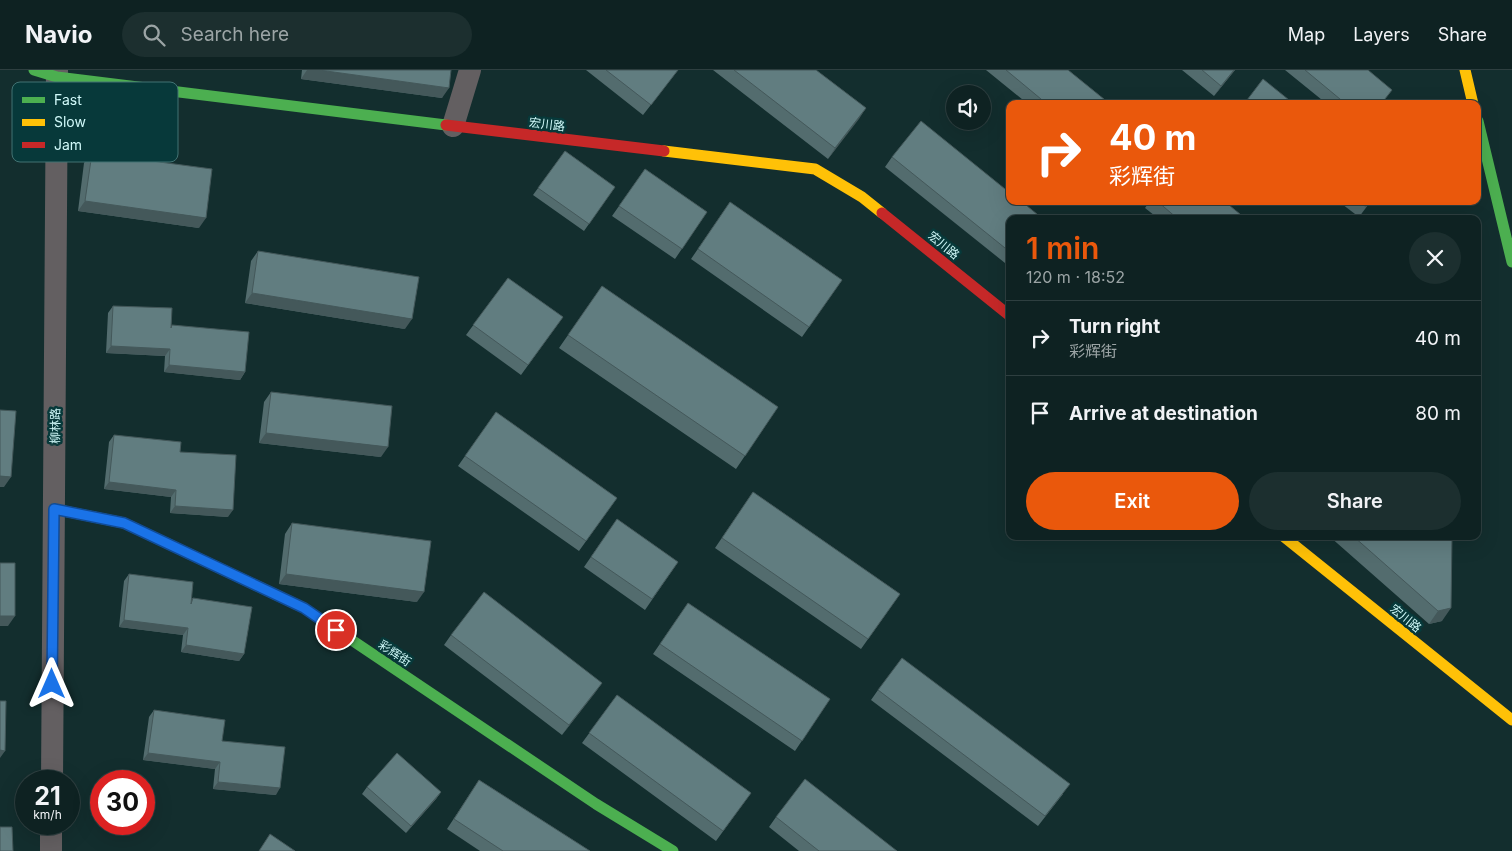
<!DOCTYPE html>
<html lang="en">
<head>
<meta charset="utf-8">
<style>
	:root { --surface:#0e2222; --page:#1c2f2f; --text:#f1f3f6; --muted:#9ba4a5; --line:#2e3f40; --accent:#ea580c }
	body { margin:0; font-family:Inter,"Noto Sans SC",sans-serif; background:var(--page); color:var(--text); height:100vh; display:flex; flex-direction:column; font-size:19px; white-space:nowrap }
	* { box-sizing:border-box; margin:0 }
	p { font-size:16px; color:var(--muted) }
	.icon { flex:none; width:28px; height:28px; fill:none; stroke:currentColor; stroke-width:2; stroke-linecap:round; stroke-linejoin:round }
	.map { position:relative; flex:1; overflow:hidden }
	.panel { position:absolute; left:1006px; top:145px; width:475px; height:325px; display:flex; flex-direction:column; background:var(--surface); border-radius:10px; box-shadow:0 5px 20px #0002,0 0 0 1px var(--line) }
	.panel>* { flex:none }
	.top-card { position:absolute; left:1006px; top:30px; width:475px; height:105px; border-radius:10px; box-shadow:0 5px 20px #0002,0 0 0 1px var(--line); background:#ea580c; color:#fff; overflow:hidden }
	.tools { position:absolute; left:946px; top:15px; display:grid; gap:10px }
	.tools a { display:grid; place-items:center; width:45px; height:45px; border-radius:50%; background:var(--surface); box-shadow:0 5px 20px #0002,0 0 0 1px var(--line); font-size:25px }
	.speed { position:absolute; left:15px; top:700px; display:flex; gap:10px; font-size:25px; font-weight:700; text-align:center }
	.speed>* { display:grid; place-content:center; width:65px; height:65px; border-radius:50%; background:var(--surface); box-shadow:0 5px 20px #0002,0 0 0 1px var(--line); line-height:1 }
	.speed small { font-size:12px; font-weight:400 }
	.speed .limit { border:8px solid #d22; background:#fff; color:#111 }
	.pin { position:absolute; display:grid; place-items:center; width:42px; height:42px; color:#fff; margin:-21px; border:2px solid #fff; border-radius:50%; box-shadow:0 1px 5px #0007 }
	.me { position:absolute; width:55px; margin:-28px; rotate:0deg; stroke-linejoin:round; filter:drop-shadow(0 0 4px #0008) }
	.turn { display:flex; align-items:center; gap:18px; height:105px; padding:0 20px; font-size:22px }
	.turn .icon { width:65px; height:65px; stroke-width:2.5 }
	.turn b { display:block; font-size:35px; line-height:42px }
	.round { display:grid; place-items:center; flex:none; width:52px; height:52px; border-radius:26px; background:var(--page) }
	.headline { display:flex; align-items:center; justify-content:space-between; height:85px; padding:0 20px }
	h1 { font-size:30px; font-weight:600; line-height:38px; color:var(--accent) }
	.action { display:flex; gap:10px; margin-top:auto; padding:10px 20px }
	.action a { flex:1; height:58px; border-radius:30px; background:var(--accent); color:#fff; font-size:20px; font-weight:600; line-height:58px; text-align:center }
	.action a+a { background:var(--page); color:var(--text) }
	ul { padding:0; list-style:none }
	li { display:flex; align-items:center; gap:15px; height:75px; padding:0 20px; border-top:1px solid var(--line) }
	li div { flex:1 }
	li b { display:block; font-size:19px }
	li em { font-style:normal }
	header { display:flex; align-items:center; gap:30px; box-sizing:border-box; height:70px; padding:0 25px; background:var(--surface); border-bottom:1px solid var(--line) }
	header strong { font-size:24px }
	nav { display:flex; gap:28px; margin-inline-start:auto; font-size:18px }
	.search { width:350px; height:45px; background:var(--page); display:flex; align-items:center; gap:12px; box-sizing:border-box; padding:0 18px; border-radius:28px; color:var(--muted); font-size:19px }
	.map>svg:first-child { display:block }
</style>
</head>
<body>
<header>
<strong>Navio</strong>
<div class="search"><svg class="icon" aria-label="search" viewBox="0 0 24 24"><circle cx="10" cy="10" r="6"/><path d="M15 15l6 6"/></svg>Search here</div>
<nav><a>Map</a><a>Layers</a><a>Share</a></nav>
</header>
<div class="map">
<svg width="1512" height="781" viewBox="0 0 1512 781">
	<rect width="100%" height="100%" fill="#132e2e"/>
	<g fill="none" stroke-linecap="round" stroke-linejoin="round">
		<path stroke="#635f61" stroke-width="22" d="M453,56l17,-56
			M52,711l5,-711
			M51,781v-27"/>
		<path stroke="#4caf50" stroke-width="11" d="M34,0l23,7 389,48
			M1478,51l34,141
			M54,439l70,14 180,85 292,196 77,47"/>
		<path stroke="#ffc107" stroke-width="11" d="M1465,0l8,34
			M664,81l151,18 47,28 20,16
			M1283,466l229,184"/>
		<path stroke="#c62828" stroke-width="11" d="M446,55l218,26
			M882,143l128,103"/>
	</g>
	<path fill="#536c6e" d="M302,0h149l-9,28 -141,-19z
		M586,0h92l-35,45z
		M713,0h103l50,38 -38,51z
		M986,0h82l42,34h-82z
		M1182,0h53l-21,26z
		M1285,0h83l17,30 -3,4h-55z
		M565,81l50,36 -31,44 -51,-36z
		M92,83l107,75 -121,-17 6,-48z
		M892,87l118,62v48l-125,-100z
		M645,99l62,43 -32,47 -63,-43z
		M1150,131h74l22,18h-87l-14,-11z
		M1338,131h33l-12,16z
		M730,132l112,78 -40,57 -111,-78z
		M258,181l147,78 -160,-26 6,-42z
		M508,208l55,39 -42,58 -55,-40z
		M602,216l176,121 -42,62 -177,-121z
		M113,236l58,21 74,45 -5,8 -76,-8 1,-16 -59,-3 2,-40z
		M271,322l110,65 -122,-14 5,-41z
		M496,342l121,86 -38,53 -121,-85z
		M114,365l66,17 48,65 -58,-4 1,-16 -67,-8 5,-47z
		M753,422l147,102 -39,55 -146,-101z
		M617,449l61,43 -33,48 -61,-43z
		M292,453l125,79 -138,-18 6,-50z
		M1329,466h123l-10,85 -13,3z
		M129,504l62,26 2,-2 51,56 -5,7 -58,-9 2,-17 -64,-8 5,-46z
		M688,533l142,96 -35,52 -142,-97z
		M451,565l151,48 -40,52 -118,-90z
		M878,620l185,104 -25,32 -167,-126z
		M617,625l134,98 -35,48 -134,-98z
		M154,640l68,31 54,54 -63,-6 2,-20 -72,-9 6,-43z
		M479,710l111,71h-110l-33,-22z
		M367,717l74,5 -5,7 -30,34 -44,-39z
		M776,747l121,34h-98l-30,-24z"/>
	<path fill="#44585a" d="M307,0h12l130,18 -7,10 -141,-19z
		M1234,0h1l-21,26 7,-10z
		M866,38l-7,11 -31,40 7,-11z
		M85,131l121,17 -7,10 -121,-17z
		M252,223l160,26 -7,10 -160,-26z
		M111,276l59,3 -5,7 -59,-3z
		M169,295l76,7 -5,8 -76,-8z
		M266,363l122,14 -7,10 -122,-14z
		M0,406l11,1 -7,10h-4z
		M109,412l67,8 -5,7 -67,-8z
		M175,436l58,4 -5,7 -58,-4z
		M286,504l138,18 -7,10 -138,-18z
		M1451,538l-9,13 -13,3 9,-13z
		M0,546h15l-7,10h-8z
		M124,550l64,8 -5,7 -64,-8z
		M186,575l58,9 -5,7 -58,-9z
		M602,613l-7,10 -33,42 7,-10z
		M0,680l5,1 -5,7z
		M148,683l72,9 -5,7 -72,-9z
		M218,712l62,6 -4,7 -63,-6z
		M441,722l-5,7 -30,34 5,-7z"/>
	<path fill="#617d80" stroke="#44585a" d="M319,0h132l-2,18z
		M606,0h72l-27,35z
		M734,0h82l50,38 -31,40z
		M1006,0h62l42,34h-63z
		M1202,0h32l-13,16z
		M1305,0h63l24,20 -11,14h-35z
		M1263,9l31,25h-50z
		M921,51l89,72v8h11l22,18h-33v33l-118,-95z
		M565,81l50,36 -26,37 -51,-36z
		M92,83l120,16 -6,49 -121,-17z
		M645,99l62,43 -25,37 -63,-43z
		M1157,131h67l22,18h-68z
		M1358,131h13l-5,6z
		M730,132l112,78 -33,47 -111,-78z
		M258,181l161,26 -7,42 -160,-26z
		M508,208l55,39 -35,48 -55,-40z
		M602,216l176,121 -33,49 -177,-121z
		M113,236l59,2 -1,20 1,-3 77,7 -4,40 -76,-7 1,-16 -59,-3z
		M271,322l121,14 -4,41 -122,-14z
		M0,340l16,1 -5,66 -11,-1z
		M496,342l121,86 -31,43 -121,-85z
		M114,365l67,7 -1,10 56,3 -3,55 -58,-4 1,-16 -67,-8z
		M753,422l147,102 -32,45 -146,-101z
		M617,449l61,43 -26,37 -61,-42z
		M292,453l139,18 -7,51 -138,-18z
		M1353,466h99l-1,72 -13,3z
		M0,493h15v53h-15z
		M129,504l64,8 -2,22 2,-6 59,9 -8,47 -58,-9 2,-17 -64,-8z
		M484,522l118,91 -33,42 -118,-90z
		M688,533l142,96 -28,42 -142,-97z
		M902,588l168,126 -25,32 -167,-126z
		M617,625l134,98 -28,38 -134,-98z
		M0,631h6l-1,50 -5,-1z
		M154,640l71,10 -3,21 63,6 -5,41 -62,-6 2,-20 -72,-9z
		M397,683l44,39 -30,34 -44,-39z
		M805,709l92,72h-78l-43,-34z
		M479,710l111,71h-87l-49,-32z
		M0,757h12l1,24h-13z
		M270,764l25,17h-36z"/>
	<g fill="none" stroke-linecap="round" stroke-linejoin="round">
		<g stroke="#114b97" stroke-width="12">
			<path id="route" d="M52,614l2,-175 70,14 180,85 32,22"/>
		</g>
		<use href="#route" stroke="#1a73e8" stroke-width="9"/>
	</g>
	<g text-anchor="middle" dominant-baseline="central" stroke-width="5" stroke-linejoin="round" paint-order="stroke">
		<g font-size="12" fill="#d0f9f9" stroke="#07393a">
			<text transform="translate(547 54) rotate(7)">宏川路</text>
			<text transform="translate(944 175) rotate(39)">宏川路</text>
			<text transform="translate(55 356) rotate(-89)">柳林路</text>
			<text transform="translate(1406 548) rotate(39)">宏川路</text>
			<text transform="translate(395 583) rotate(34)">彩辉街</text>
		</g>
	</g>
	<rect x="12" y="12" width="166" height="80" rx="8" fill="#07393a" stroke="#437373" stroke-width="1"/>
	<rect x="22" y="27" width="23" height="6" fill="#4caf50"/>
	<rect x="22" y="49" width="23" height="7" fill="#ffc107"/>
	<rect x="22" y="72" width="23" height="6" fill="#c62828"/>
	<g font-size="14" fill="#d0f9f9">
		<text x="54" y="35">Fast</text>
		<text x="54" y="57">Slow</text>
		<text x="54" y="80">Jam</text>
	</g>
</svg>
<div class="tools">
<a><svg class="icon" aria-label="sound" viewBox="0 0 24 24"><path d="M4 9h4l5-4v14l-5-4H4zM17 9q2 3 0 6"/></svg></a>
</div>
<div class="speed"><div>21<small>km/h</small></div><div class="limit">30</div></div>
<div class="pin" style="left:336px;top:560px;background:#d93025"><svg class="icon" aria-label="arrive" viewBox="0 0 24 24"><path d="M6 21V4h12l-3 4 3 4H6"/></svg></div>
<svg class="me" style="left:52px;top:614px" viewBox="-20 -20 40 40"><path d="M0-17L14 15 0 8-14 15z" fill="#1a73e8" stroke="#fff" stroke-width="4"/></svg>
<div class="top-card">
<div class="turn"><svg class="icon" aria-label="right" viewBox="0 0 24 24"><path d="M7 20v-9h11M14 6l5 5-5 5"/></svg><div><b>40 m</b>彩辉街</div></div>
</div>
<section class="panel">
<div class="headline"><div><h1>1 min</h1><p>120 m · 18:52</p></div><a class="round"><svg class="icon" aria-label="close" viewBox="0 0 24 24"><path d="M6 6l12 12M18 6L6 18"/></svg></a></div>
<ul>
<li><svg class="icon" aria-label="right" viewBox="0 0 24 24"><path d="M7 20v-9h11M14 6l5 5-5 5"/></svg><div><b>Turn right</b><p>彩辉街</p></div><em>40 m</em></li>
<li><svg class="icon" aria-label="arrive" viewBox="0 0 24 24"><path d="M6 21V4h12l-3 4 3 4H6"/></svg><div><b>Arrive at destination</b></div><em>80 m</em></li>
</ul>
<div class="action"><a>Exit</a><a>Share</a></div>
</section>
</div>
</body>
</html>
